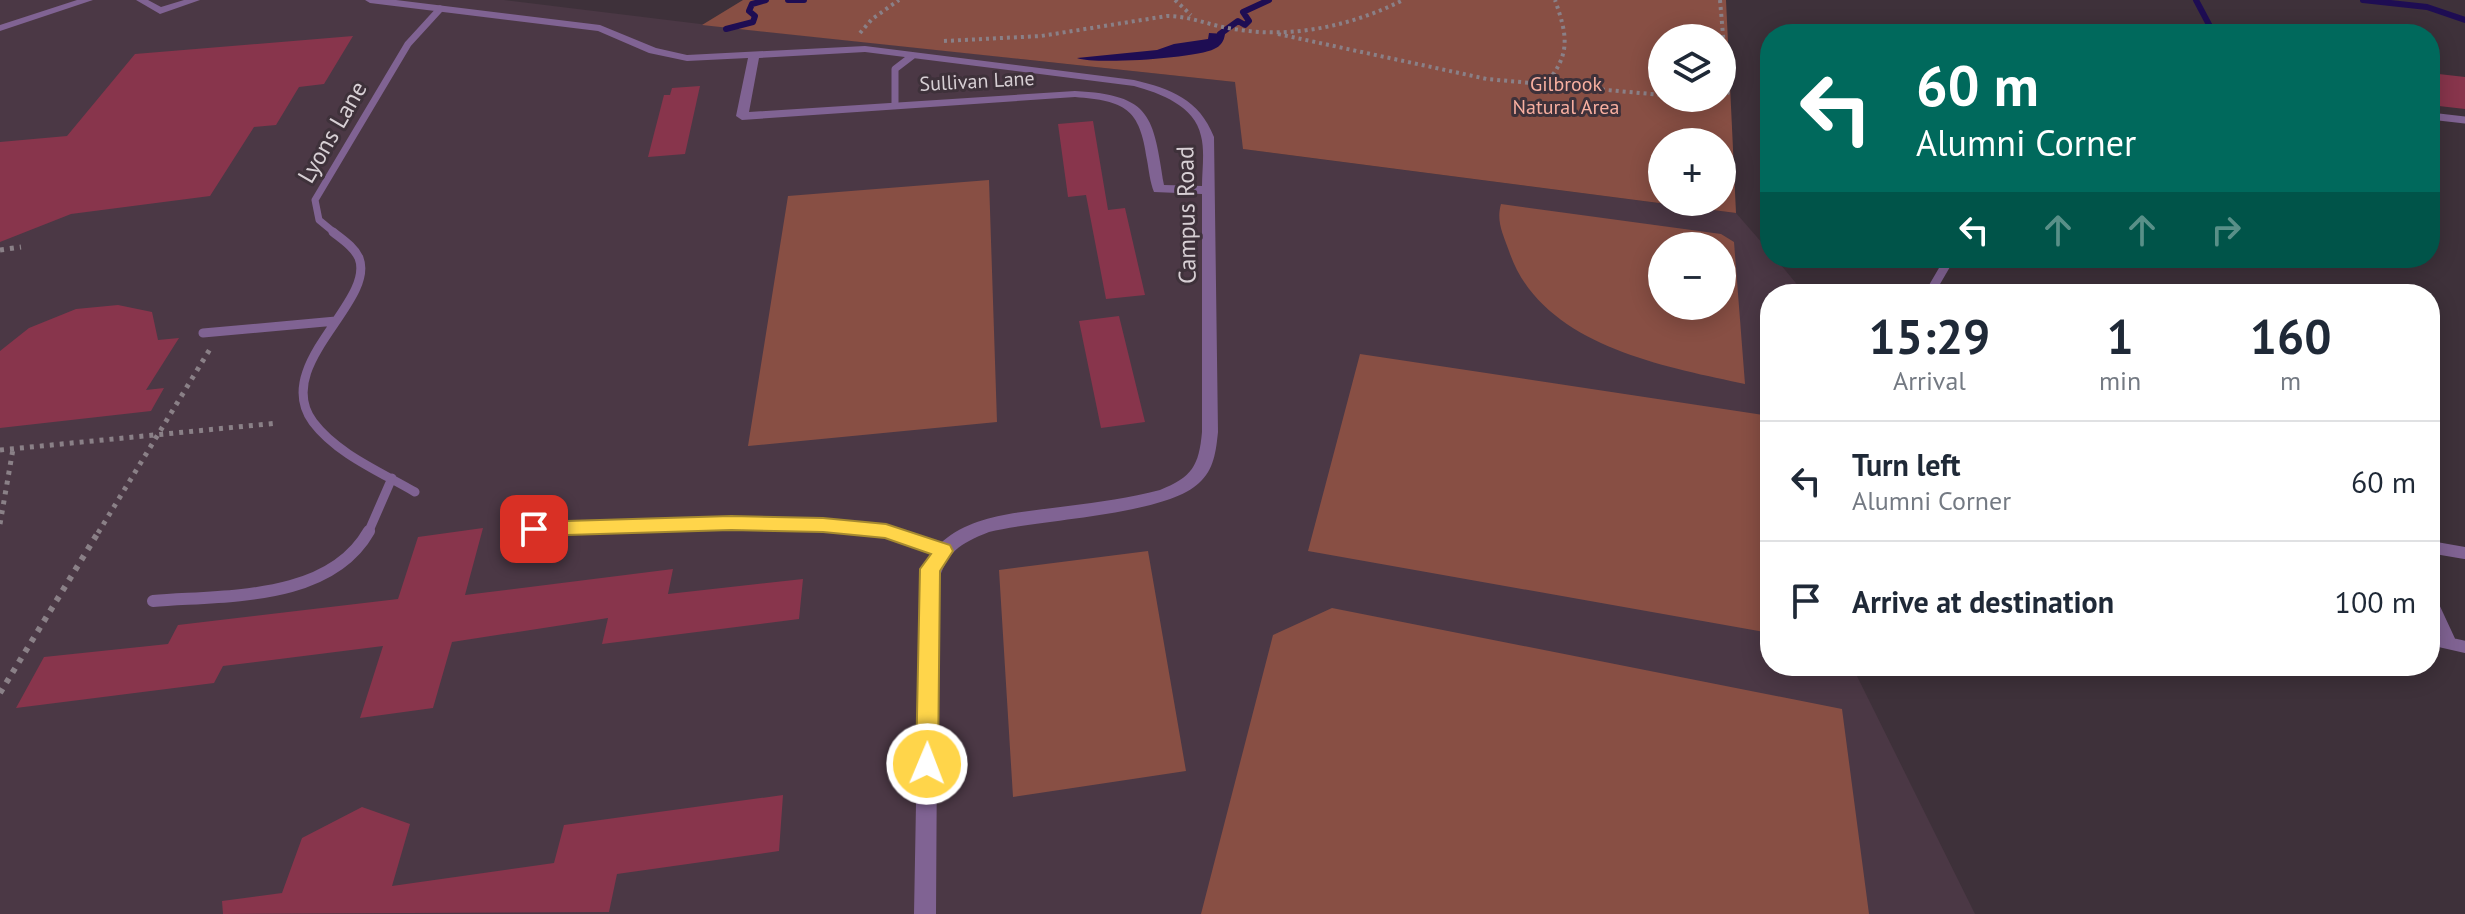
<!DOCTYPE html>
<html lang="en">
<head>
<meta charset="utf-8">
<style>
	:root { --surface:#fff; --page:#f6f6f7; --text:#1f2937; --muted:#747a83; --line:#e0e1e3 }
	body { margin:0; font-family:"PT Sans",sans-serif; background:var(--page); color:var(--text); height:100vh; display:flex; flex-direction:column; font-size:30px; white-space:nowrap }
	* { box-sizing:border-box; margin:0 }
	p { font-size:26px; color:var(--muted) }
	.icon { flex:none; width:44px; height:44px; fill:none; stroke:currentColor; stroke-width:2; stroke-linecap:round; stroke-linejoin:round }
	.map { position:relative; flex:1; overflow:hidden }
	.sheet { position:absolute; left:1760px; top:284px; width:680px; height:392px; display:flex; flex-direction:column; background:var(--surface); border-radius:32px; box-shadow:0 4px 20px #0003 }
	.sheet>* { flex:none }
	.hud { position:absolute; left:1760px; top:24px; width:680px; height:244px; border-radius:32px; box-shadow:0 4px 20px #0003; background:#00695c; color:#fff; overflow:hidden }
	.tools { position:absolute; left:1648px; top:24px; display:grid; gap:16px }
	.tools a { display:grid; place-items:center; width:88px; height:88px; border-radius:50%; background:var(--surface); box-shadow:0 4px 20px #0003; font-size:40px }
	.pin { position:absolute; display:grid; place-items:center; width:68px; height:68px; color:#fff; margin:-34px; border-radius:16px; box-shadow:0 4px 12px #0006 }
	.me { position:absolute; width:88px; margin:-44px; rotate:1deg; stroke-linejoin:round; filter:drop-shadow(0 0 6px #0008) }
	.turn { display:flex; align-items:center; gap:28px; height:168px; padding:0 24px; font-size:36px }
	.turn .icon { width:104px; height:104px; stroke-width:2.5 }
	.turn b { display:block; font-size:56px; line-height:68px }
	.lanes { display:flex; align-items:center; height:76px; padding:0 24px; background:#0003; justify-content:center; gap:40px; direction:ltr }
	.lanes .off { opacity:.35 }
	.eta { display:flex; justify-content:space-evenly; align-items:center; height:136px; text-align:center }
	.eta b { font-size:48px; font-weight:800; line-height:56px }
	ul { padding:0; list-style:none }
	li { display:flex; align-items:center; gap:24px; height:120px; padding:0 24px; border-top:2px solid var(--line) }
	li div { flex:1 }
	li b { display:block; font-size:30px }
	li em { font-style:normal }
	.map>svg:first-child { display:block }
</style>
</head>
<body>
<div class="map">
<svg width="2465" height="914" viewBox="0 0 2465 914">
	<rect width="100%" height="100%" fill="#3e313a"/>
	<path fill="#4b3845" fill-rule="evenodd" d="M0,0h504l229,28 503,54 8,67 492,64 34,39v6h5l30,36h-35v372h82l123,248h-1975zM1662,246h60v60h-60z"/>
	<path fill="#884f44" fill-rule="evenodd" d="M743,0h983l10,213 -493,-64 -8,-67 -533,-57zM1662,38h60v60h-60zM1662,142h60v60h-60z
		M989,180l8,242 -249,24 40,-250z
		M1501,204l220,30 13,8 11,142c-85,-18 -205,-40 -236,-133 -6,-17 -13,-30 -8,-47zM1662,246h60v60h-60z
		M1360,354l410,62v217l-462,-82z
		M1148,551l38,220 -173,26 -14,-227z
		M1332,608l510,101 27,205h-668l72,-279z"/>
	<path fill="#1e0d53" d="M1209,33l16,1c-1,7 -4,12 -11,15 -16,9 -119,16 -137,9l80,-8 17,-6 34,-5z"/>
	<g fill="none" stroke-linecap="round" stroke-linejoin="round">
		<path stroke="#1e0d53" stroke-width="6" d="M788,0h16
			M2196,0l18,34
			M2363,0l64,7 38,13
			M726,29l27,-7 2,-6 -6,-5 3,-7 14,-4
			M1220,34l18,-13 7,4 4,-4 -6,-9 26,-12"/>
	</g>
	<path fill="#88354c" d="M353,36l-29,48 -25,3 -23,38 -22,2 -44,69 -139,18 -71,28v-100l67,-6 68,-82z
		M2430,73l35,4v32l-35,-4z
		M700,86l-15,68 -37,3 16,-62h6l2,-7z
		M1093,121l15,89 17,-2 20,87 -39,4 -20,-104 -18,2 -10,-73z
		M118,305l34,7 6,28 21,-2 -33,52 18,-2 -13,23 -151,17v-77l29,-23 47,-19z
		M1119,316l26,106 -44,6 -22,-107z
		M483,528l-18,67 208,-26 -5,25 135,-15 -4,40 -197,25 6,-26 -156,24 -19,66 -73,10 23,-72 -160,20 -9,17 -198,25 28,-51 124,-13 10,-19 220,-26 20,-62z
		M783,795l-4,56 -162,23 -8,38 -386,2 -1,-13 60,-8 20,-55 60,-31 48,17 -18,62 162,-23 10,-38z"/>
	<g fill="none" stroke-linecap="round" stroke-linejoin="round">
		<path stroke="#8a8087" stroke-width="4" stroke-dasharray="3 4" stroke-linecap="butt" d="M1175,0l16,15
			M1720,0l8,93 -6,1
			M860,33l12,-14 27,-19
			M1278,34l209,45 175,16
			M944,41l97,-5 126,-20c24,0 44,10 67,13 57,10 118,-3 169,-29
			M1544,86c27,-31 24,-49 11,-86"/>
		<path stroke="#8a8087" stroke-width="5" stroke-dasharray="4 6" stroke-linecap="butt" d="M0,250l21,-3
			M0,450l278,-27
			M0,524l13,-75
			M98,533l112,-184"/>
		<path stroke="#8a8087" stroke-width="6" stroke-dasharray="5 7" stroke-linecap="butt" d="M0,693l99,-162"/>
		<path stroke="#806393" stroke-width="7" d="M895,104v-35l17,-13
			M2430,116l35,4
			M336,234l-17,-14 -4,-20 93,-156 32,-35"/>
		<path stroke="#806393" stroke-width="9" d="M333,232c10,8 21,15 26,26 17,44 -88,107 -46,164 24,32 68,50 102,70
			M1929,294l21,-36
			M203,333l133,-12
			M534,529l197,-6 92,2 69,8
			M368,533l24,-55"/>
		<path stroke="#806393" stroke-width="12" d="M886,531l57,20
			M2430,547l35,6
			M2430,599l20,43
			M153,601c71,-6 176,1 216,-70
			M2430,639l35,8"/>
		<path fill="#806393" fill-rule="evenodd" d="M77,0h16l-93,31v-6z
			M136,0h12l13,7 23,-7h16l-40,14z
			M365,0h31l204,25 56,23 31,7 178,-9 269,34c37,9 65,19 80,57l4,295c-2,19 -4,38 -19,51 -35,33 -159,36 -210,49 -30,12 -43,20 -51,52l-2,330h-22l6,-330c5,-16 9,-32 23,-43 33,-28 84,-29 125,-35 31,-4 62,-8 92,-16 32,-13 39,-24 42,-58v-238l-48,-2c-4,-10 -5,-21 -7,-32 -7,-52 -22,-59 -72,-63l-333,23 -6,-4 12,-58 -61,3 -38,-8 -51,-22 -228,-28zM865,52l269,34c26,7 61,20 67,50 4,15 1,34 1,50l-38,-1c-11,-69 -12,-90 -89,-94l-326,21 10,-54z"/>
	</g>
	<path fill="#ffd54a" stroke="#a68a30" stroke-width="2" d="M731,516l92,2 63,6 64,21 3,6 -13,20 -2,193 -3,7 -8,2 -8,-2 -3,-7 4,-195 11,-15 -46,-16 -62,-6 -92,-2 -197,6 -10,-7 10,-7z"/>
	<g text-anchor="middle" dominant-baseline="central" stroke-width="6" stroke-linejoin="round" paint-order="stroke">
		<g font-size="20" fill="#d7cfd4" stroke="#3e313a">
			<text transform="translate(977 81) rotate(-3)">Sullivan Lane</text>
		</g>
		<g font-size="20" fill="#f8afa0" stroke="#3e313a">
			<text x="1566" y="84">Gilbrook<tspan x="1566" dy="23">Natural Area</tspan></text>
		</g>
		<g font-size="24" fill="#d7cfd4" stroke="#3e313a">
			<text transform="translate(332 132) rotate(-60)">Lyons Lane</text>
			<text transform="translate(1186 215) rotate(-91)">Campus Road</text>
		</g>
	</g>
</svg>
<div class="tools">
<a><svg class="icon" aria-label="layers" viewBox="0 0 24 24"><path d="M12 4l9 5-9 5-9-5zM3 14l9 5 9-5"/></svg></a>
<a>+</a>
<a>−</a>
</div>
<div class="pin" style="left:534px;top:529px;background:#d93025"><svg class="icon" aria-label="arrive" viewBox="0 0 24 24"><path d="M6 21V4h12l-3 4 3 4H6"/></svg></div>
<svg class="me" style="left:927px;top:764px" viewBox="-20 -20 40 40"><circle r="17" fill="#ffd54a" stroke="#fff" stroke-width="3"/><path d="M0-11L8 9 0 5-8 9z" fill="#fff"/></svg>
<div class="hud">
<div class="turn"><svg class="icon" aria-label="left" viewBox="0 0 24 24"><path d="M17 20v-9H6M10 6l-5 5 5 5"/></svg><div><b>60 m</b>Alumni Corner</div></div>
<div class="lanes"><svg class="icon" aria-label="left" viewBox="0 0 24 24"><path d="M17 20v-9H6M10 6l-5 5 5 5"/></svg><svg class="icon off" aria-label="ahead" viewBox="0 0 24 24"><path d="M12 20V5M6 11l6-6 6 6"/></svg><svg class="icon off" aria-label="ahead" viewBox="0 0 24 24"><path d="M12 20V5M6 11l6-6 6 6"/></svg><svg class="icon off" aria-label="right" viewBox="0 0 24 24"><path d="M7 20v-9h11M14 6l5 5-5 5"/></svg></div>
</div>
<section class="sheet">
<div class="eta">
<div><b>15:29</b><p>Arrival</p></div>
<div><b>1</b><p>min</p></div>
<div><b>160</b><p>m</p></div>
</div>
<ul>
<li><svg class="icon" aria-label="left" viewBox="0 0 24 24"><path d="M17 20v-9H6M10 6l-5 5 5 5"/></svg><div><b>Turn left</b><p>Alumni Corner</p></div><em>60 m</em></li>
<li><svg class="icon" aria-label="arrive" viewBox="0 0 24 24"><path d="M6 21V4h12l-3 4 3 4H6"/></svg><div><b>Arrive at destination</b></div><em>100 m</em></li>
</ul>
</section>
</div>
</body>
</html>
